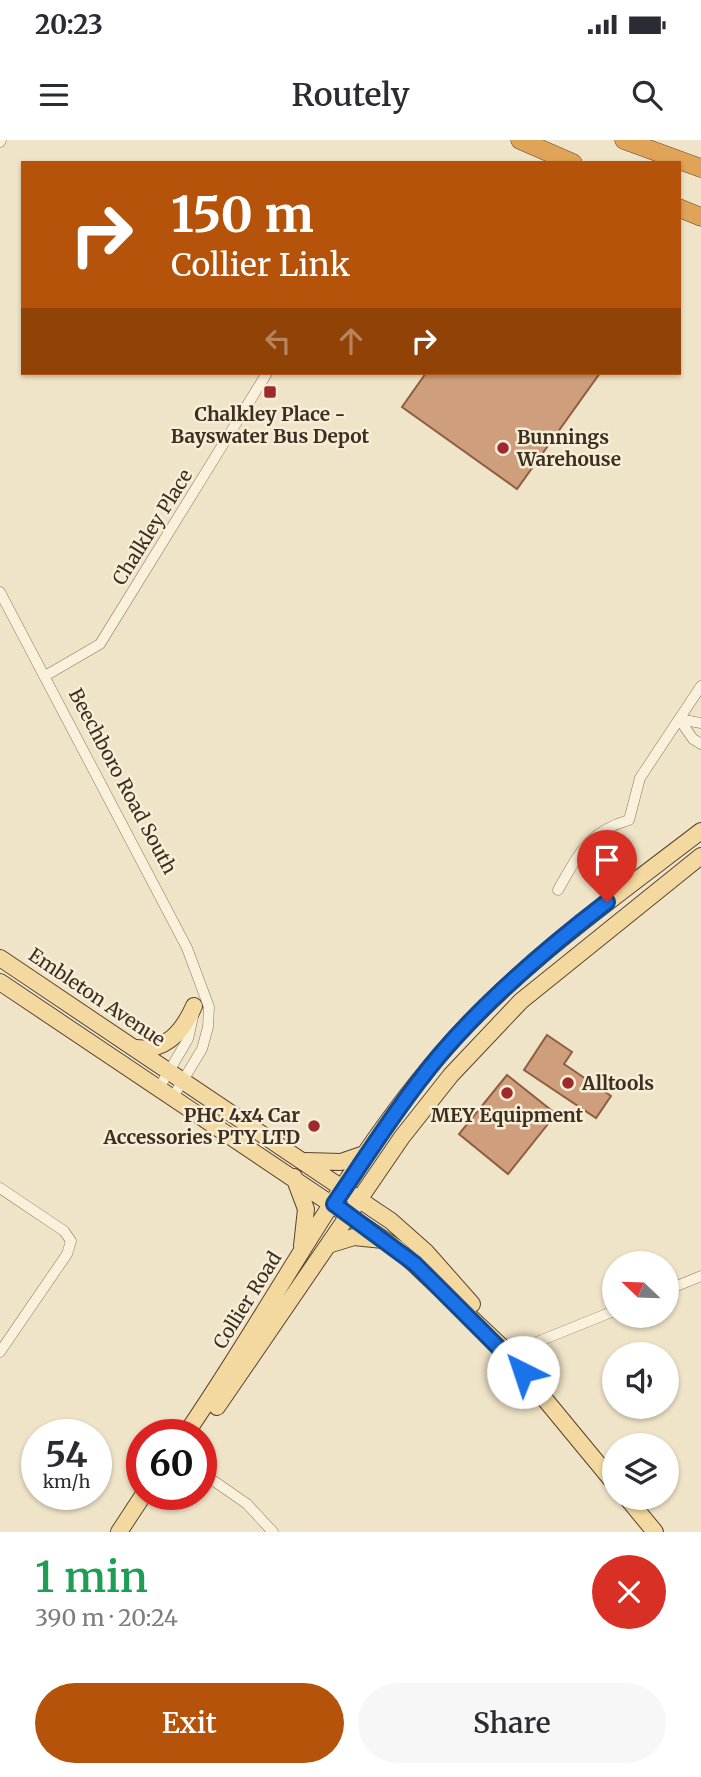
<!DOCTYPE html>
<html lang="en">
<head>
<meta charset="utf-8">
<style>
	:root { --surface:#fff; --page:#f7f7f7; --text:#2b2b33; --muted:#7c7c81; --accent:#b45309 }
	body { margin:0; font-family:Merriweather,serif; background:var(--page); color:var(--text); height:100vh; display:flex; flex-direction:column; font-size:26px; white-space:nowrap }
	* { box-sizing:border-box; margin:0 }
	p { font-size:23px; color:var(--muted) }
	.icon { flex:none; width:38px; height:38px; fill:none; stroke:currentColor; stroke-width:2; stroke-linecap:round; stroke-linejoin:round }
	.map { position:relative; height:1392px; overflow:hidden }
	.panel { display:flex; flex-direction:column; background:var(--surface); flex:1 }
	.panel>* { flex:none }
	.guide { position:absolute; left:21px; top:21px; width:660px; height:214px; border-radius:0px; box-shadow:0 2px 5px #0004; background:#b45309; color:#fff; overflow:hidden }
	.needle { width:46px; rotate:293deg }
	.buttons { position:absolute; left:602px; top:1111px; display:grid; gap:14px }
	.buttons a { display:grid; place-items:center; width:77px; height:77px; border-radius:50%; background:var(--surface); box-shadow:0 2px 5px #0004; font-size:35px }
	.speed { position:absolute; left:21px; top:1279px; display:flex; gap:14px; font-size:35px; font-weight:700; text-align:center }
	.speed>* { display:grid; place-content:center; width:91px; height:91px; border-radius:50%; background:var(--surface); box-shadow:0 2px 5px #0004; line-height:1 }
	.speed small { font-size:18px; font-weight:400 }
	.speed .limit { border:10px solid #d22; background:#fff; color:#111 }
	.pin { position:absolute; display:grid; place-items:center; width:60px; height:60px; color:#fff; margin:-72px -30px; border-radius:50% 50% 50% 0; rotate:-45deg; box-shadow:0 0 7px #0007 }
	.pin .icon { rotate:45deg }
	.me { position:absolute; width:77px; margin:-38px; rotate:319deg; stroke-linejoin:round; filter:drop-shadow(0 0 5px #0008) }
	.turn { display:flex; align-items:center; gap:24px; height:147px; padding:0 35px; font-size:32px }
	.turn .icon { width:91px; height:91px; stroke-width:2.5 }
	.turn b { display:block; font-size:49px; line-height:60px }
	.lanes { display:flex; align-items:center; height:66px; padding:0 35px; background:#0003; justify-content:center; gap:35px; direction:ltr }
	.lanes .off { opacity:.35 }
	.round { display:grid; place-items:center; flex:none; width:74px; height:74px; border-radius:37px; background:var(--page) }
	.overview { display:flex; align-items:center; justify-content:space-between; height:119px; padding:0 35px }
	h1 { font-size:42px; font-weight:600; line-height:52px; color:#1e9e55 }
	.button { display:flex; gap:14px; margin-top:auto; padding:14px 35px }
	.button a { flex:1; height:80px; border-radius:42px; background:var(--accent); color:#fff; font-size:28px; font-weight:600; line-height:80px; text-align:center }
	.button a+a { background:var(--page); color:var(--text) }
	.status { display:flex; justify-content:space-between; align-items:center; height:49px; padding:0 35px; background:var(--surface); direction:ltr }
	.status svg { height:19px; fill:currentColor }
	header { display:flex; justify-content:space-between; align-items:center; height:91px; padding:0 35px; background:var(--surface); font-size:32px; font-weight:600 }
	.map>svg:first-child { display:block }
</style>
</head>
<body>
<div class="status"><b>20:23</b><svg viewBox="0 0 49 12"><path d="M0 12V9h3v3zM5 12V6h3v6zM10 12V3h3v9zM15 12V0h3v12zM26 1h20v11H26zM47 4h2v5h-2z"/></svg></div>
<header><svg class="icon" aria-label="menu" viewBox="0 0 24 24"><path d="M4 6h16M4 12h16M4 18h16"/></svg>Routely<svg class="icon" aria-label="search" viewBox="0 0 24 24"><circle cx="10" cy="10" r="6"/><path d="M15 15l6 6"/></svg></header>
<div class="map">
<svg width="701" height="1392" viewBox="0 0 701 1392">
	<rect width="100%" height="100%" fill="#f0e4c8"/>
	<path fill="#cf9f7d" stroke="#8d5f41" stroke-width="2" d="M426,233h174l-83,116 -115,-82z
		M547,895l25,17 -8,12 47,32 -15,22 -72,-48z
		M507,935l49,39 -48,60 -49,-40z"/>
	<g fill="none" stroke-linecap="round" stroke-linejoin="round">
		<g stroke="#8d765c" stroke-width="11">
			<path id="street" d="M0,2l1,-2
				M0,452l187,356 22,59 -1,20 -6,22 -29,48
				M45,536l55,-32 167,-271
				M679,579l14,20 8,5
				M679,579l22,4
				M558,750c21,-36 29,-58 71,-70l11,-42 61,-92
				M159,948l29,-49 6,-27
				M0,1048l64,43 7,10 -4,13 -67,98
				M667,1150l34,-14
				M512,1220l25,-18 77,-31
				M201,1332l46,32 26,28"/>
		</g>
		<g stroke="#5b4430" stroke-width="18">
			<path id="primary" d="M0,818l391,263 35,31 46,52
				M0,842l398,267 103,97 113,137
				M136,908c30,4 47,-17 58,-42
				M306,1021l35,1 26,-9
				M294,1037l12,32 -4,37
				M328,1105l26,-8 29,3
				M217,1267l185,-270 49,-62 70,-74 180,-145
				M185,1295c86,-125 156,-264 254,-379 76,-89 171,-155 262,-225
				M627,1358l28,34
				M119,1392l25,-38"/>
		</g>
		<g stroke="#5b4430" stroke-width="19">
			<path id="highway" d="M520,0l53,23
				M624,0l77,28
				M679,68l22,9"/>
		</g>
		<use href="#street" stroke="#faf1dc" stroke-width="10"/>
		<use href="#primary" stroke="#f3d9a0" stroke-width="16"/>
		<use href="#highway" stroke="#e0a458" stroke-width="18"/>
	</g>
	<g fill="none" stroke-linecap="round" stroke-linejoin="round">
		<g stroke="#114b97" stroke-width="18">
			<path id="route" d="M523,1232l-108,-108 -81,-60c34,-50 66,-101 105,-148 49,-58 108,-108 168,-154"/>
		</g>
		<use href="#route" stroke="#1a73e8" stroke-width="12"/>
	</g>
	<g fill="#9e2a2b" stroke="#f7eed8" stroke-width="2.5">
		<rect x="263" y="245" width="14" height="14" rx="3.5"/>
		<circle cx="503" cy="308" r="7"/>
		<circle cx="568" cy="943" r="7"/>
		<circle cx="507" cy="953" r="7"/>
		<circle cx="314" cy="986" r="7"/>
	</g>
	<g text-anchor="middle" dominant-baseline="central" stroke-width="5" stroke-linejoin="round" paint-order="stroke">
		<g font-size="19" font-weight="bold" fill="#3d2e20" stroke="#f7eed8">
			<text x="270" y="274">Chalkley Place -<tspan x="270" dy="22">Bayswater Bus Depot</tspan></text>
			<text x="517" y="297" text-anchor="start">Bunnings<tspan x="517" dy="22">Warehouse</tspan></text>
			<text x="582" y="943" text-anchor="start">Alltools</text>
			<text x="300" y="975" text-anchor="end">PHC 4x4 Car<tspan x="300" dy="22">Accessories PTY LTD</tspan></text>
			<text x="507" y="975">MEY Equipment</text>
		</g>
		<g font-size="19" fill="#3d2e20" stroke="#f7eed8">
			<text transform="translate(152 387) rotate(-58)">Chalkley Place</text>
			<text transform="translate(123 641) rotate(62)">Beechboro Road South</text>
			<text transform="translate(97 857) rotate(34)">Embleton Avenue</text>
			<text transform="translate(247 1160) rotate(-58)">Collier Road</text>
		</g>
	</g>
</svg>
<div class="buttons">
<a><svg class="needle" viewBox="-14 -14 28 28"><path d="M0-13l5 13h-10z" fill="#e53935"/><path d="M0 13l5-13h-10z" fill="#7c7c81"/></svg></a>
<a><svg class="icon" aria-label="sound" viewBox="0 0 24 24"><path d="M4 9h4l5-4v14l-5-4H4zM17 9q2 3 0 6"/></svg></a>
<a><svg class="icon" aria-label="layers" viewBox="0 0 24 24"><path d="M12 4l9 5-9 5-9-5zM3 14l9 5 9-5"/></svg></a>
</div>
<div class="speed"><div>54<small>km/h</small></div><div class="limit">60</div></div>
<div class="pin" style="left:607px;top:762px;background:#d93025"><svg class="icon" aria-label="arrive" viewBox="0 0 24 24"><path d="M6 21V4h12l-3 4 3 4H6"/></svg></div>
<svg class="me" style="left:523px;top:1232px" viewBox="-20 -20 40 40"><circle r="19" fill="#fff"/><path d="M0-13L10 11 0 6-10 11z" fill="#1a73e8"/></svg>
<div class="guide">
<div class="turn"><svg class="icon" aria-label="right" viewBox="0 0 24 24"><path d="M7 20v-9h11M14 6l5 5-5 5"/></svg><div><b>150 m</b>Collier Link</div></div>
<div class="lanes"><svg class="icon off" aria-label="left" viewBox="0 0 24 24"><path d="M17 20v-9H6M10 6l-5 5 5 5"/></svg><svg class="icon off" aria-label="ahead" viewBox="0 0 24 24"><path d="M12 20V5M6 11l6-6 6 6"/></svg><svg class="icon" aria-label="right" viewBox="0 0 24 24"><path d="M7 20v-9h11M14 6l5 5-5 5"/></svg></div>
</div>
</div>
<section class="panel">
<div class="overview"><div><h1>1 min</h1><p>390 m · 20:24</p></div><a class="round" style="background:#d93025;color:#fff"><svg class="icon" aria-label="close" viewBox="0 0 24 24"><path d="M6 6l12 12M18 6L6 18"/></svg></a></div>
<div class="button"><a>Exit</a><a>Share</a></div>
</section>
</body>
</html>
